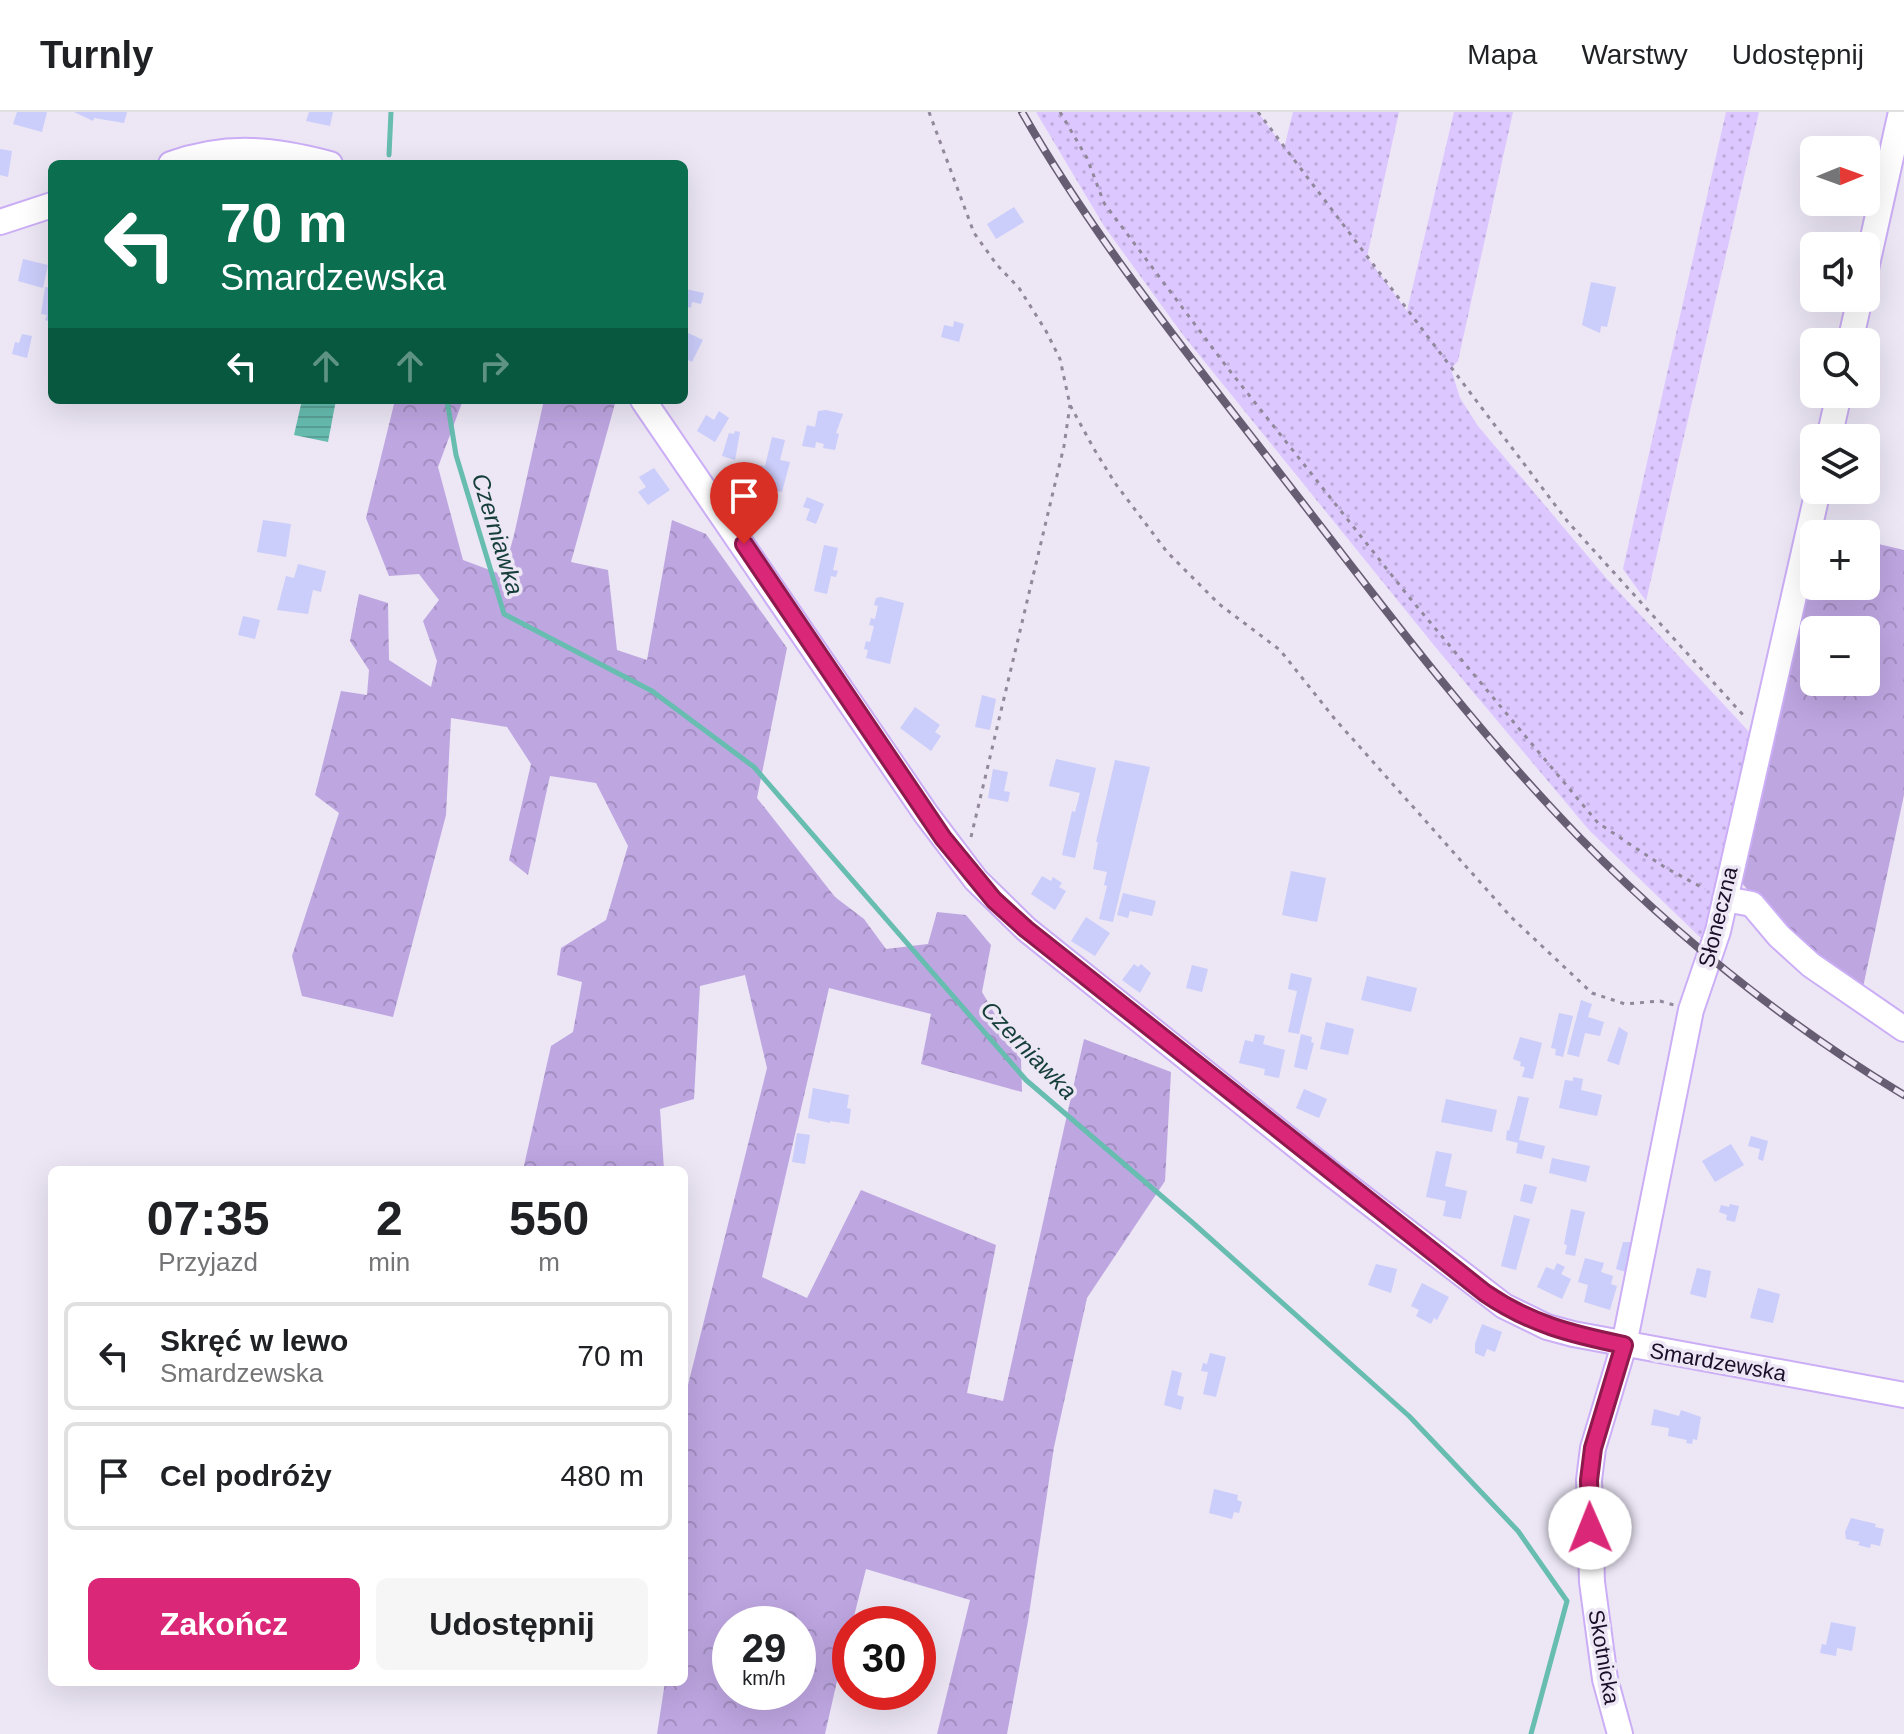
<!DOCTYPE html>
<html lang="pl">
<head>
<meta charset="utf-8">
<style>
	:root { --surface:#fff; --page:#f6f6f6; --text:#202124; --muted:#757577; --line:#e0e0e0; --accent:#db2777 }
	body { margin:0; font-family:Arial,sans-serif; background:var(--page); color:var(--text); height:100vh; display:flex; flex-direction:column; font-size:30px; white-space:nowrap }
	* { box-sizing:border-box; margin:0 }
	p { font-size:26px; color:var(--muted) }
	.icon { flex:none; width:44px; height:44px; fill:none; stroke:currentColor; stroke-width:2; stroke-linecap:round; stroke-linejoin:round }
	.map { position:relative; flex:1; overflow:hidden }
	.side { position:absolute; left:48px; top:1054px; width:640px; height:520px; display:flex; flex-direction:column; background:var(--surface); border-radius:12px; box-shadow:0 8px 32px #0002 }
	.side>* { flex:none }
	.top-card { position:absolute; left:48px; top:48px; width:640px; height:244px; border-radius:12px; box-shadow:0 8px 32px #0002; background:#0b6e4f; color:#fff; overflow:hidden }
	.needle { width:52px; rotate:89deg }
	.buttons { position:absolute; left:1800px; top:24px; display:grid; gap:16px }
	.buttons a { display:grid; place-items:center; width:80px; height:80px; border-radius:12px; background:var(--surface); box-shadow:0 8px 32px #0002; font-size:40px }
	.speed { position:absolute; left:712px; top:1494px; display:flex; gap:16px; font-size:40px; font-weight:700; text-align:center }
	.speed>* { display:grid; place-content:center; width:104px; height:104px; border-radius:50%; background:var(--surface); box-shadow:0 8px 32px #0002; line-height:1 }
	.speed small { font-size:20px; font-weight:400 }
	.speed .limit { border:12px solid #d22; background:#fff; color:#111 }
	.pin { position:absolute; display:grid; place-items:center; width:68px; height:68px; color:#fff; margin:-82px -34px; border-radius:50% 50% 50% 0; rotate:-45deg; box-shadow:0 0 8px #0007 }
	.pin .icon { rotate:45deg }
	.me { position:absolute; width:88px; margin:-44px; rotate:359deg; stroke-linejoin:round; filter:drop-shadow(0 0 6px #0008) }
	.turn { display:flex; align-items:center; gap:28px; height:168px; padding:0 40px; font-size:36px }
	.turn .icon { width:104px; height:104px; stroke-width:2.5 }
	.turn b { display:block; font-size:56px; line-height:68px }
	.lanes { display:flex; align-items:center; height:76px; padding:0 40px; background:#0003; justify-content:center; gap:40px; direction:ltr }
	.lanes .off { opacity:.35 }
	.eta { display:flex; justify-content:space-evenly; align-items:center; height:136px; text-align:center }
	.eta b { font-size:48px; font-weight:700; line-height:56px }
	.cta { display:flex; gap:16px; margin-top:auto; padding:16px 40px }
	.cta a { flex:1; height:92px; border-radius:12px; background:var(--accent); color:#fff; font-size:32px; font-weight:700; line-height:92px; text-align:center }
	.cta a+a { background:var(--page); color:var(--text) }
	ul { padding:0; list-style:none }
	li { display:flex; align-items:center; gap:24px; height:108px; margin:0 16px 12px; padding:0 24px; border:4px solid var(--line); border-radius:12px }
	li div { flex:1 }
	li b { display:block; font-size:30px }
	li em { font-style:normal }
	header { display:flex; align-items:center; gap:48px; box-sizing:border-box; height:112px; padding:0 40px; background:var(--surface); border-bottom:2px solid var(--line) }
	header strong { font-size:38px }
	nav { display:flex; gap:44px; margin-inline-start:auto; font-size:28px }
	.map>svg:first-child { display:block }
</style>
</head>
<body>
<header>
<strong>Turnly</strong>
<nav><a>Mapa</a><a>Warstwy</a><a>Udostępnij</a></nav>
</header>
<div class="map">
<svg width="1904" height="1622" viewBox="0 0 1904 1622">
	<defs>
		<pattern id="grass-dots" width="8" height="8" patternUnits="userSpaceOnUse" patternTransform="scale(2)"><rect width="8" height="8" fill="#ddc7ff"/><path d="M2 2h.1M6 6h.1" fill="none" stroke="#bdaadb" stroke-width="1.8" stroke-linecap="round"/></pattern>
		<pattern id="forest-crowns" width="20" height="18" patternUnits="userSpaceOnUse" patternTransform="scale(2)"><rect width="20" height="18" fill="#bea6e1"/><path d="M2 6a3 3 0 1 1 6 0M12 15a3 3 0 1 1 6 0" fill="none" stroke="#a38ec1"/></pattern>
		<pattern id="water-rules" width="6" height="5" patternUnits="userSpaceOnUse" patternTransform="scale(2)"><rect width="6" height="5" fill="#67bdb0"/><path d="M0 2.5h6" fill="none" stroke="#59a197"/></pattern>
	</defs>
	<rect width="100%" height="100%" fill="#ece6f5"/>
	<path fill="url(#grass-dots)" d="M1036,0h222l26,36 9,-36h106l-32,145 40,54 47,-199h59l-55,249 -7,8 9,29 18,28 129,153 145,156 -47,207 -116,-112 -152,-181 -254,-314 -79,-109z
		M1726,0h33l-113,489 -23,-32z"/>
	<path fill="url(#forest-crowns)" fill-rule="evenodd" d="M395,288h68l-25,67 25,93 40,15 11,-40 30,-135h72l-45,162 37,8 9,80 30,10 25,-140 34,14 81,114 -30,150 78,99 29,22 22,30 42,-5 9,-32 29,3 25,30 -9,47 39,67 1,33 -101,-28 10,-50 -102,-26 -67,289 45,21 54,-108 135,55 -29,148 36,8 81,-362 87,33 -6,109 -78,117 -33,149 -26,174 -21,113h-70l33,-134 -104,-31 -14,55h-2l-25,110h-168l8,-52h19v-281l83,-333 -22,-93 -45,11 -6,113 -34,10 4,61h-141l28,-124 22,-14 9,-50 -25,-7 4,-27 45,-28 22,-74 -32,-63 -46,-7 -22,99 -19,-15 22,-96 -24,-37 -56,-9 -5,97 -53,202 -91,-21 -10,-40 47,-143 -24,-18 26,-104 26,4 2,-25 -19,-29 9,-47 29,9 1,57 42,27 6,-26 -14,-40 16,-21 -20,-26 -30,2 -23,-58zM730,1512h68v68h-68z
		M1866,429l38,9v245l-42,197 -80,-60 -40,-49 72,-330v33h52zM1814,518h52v52h-52z"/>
	<path fill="url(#water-rules)" d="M302,288h34l-8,42 -34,-7z"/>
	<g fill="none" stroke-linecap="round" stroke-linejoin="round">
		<path stroke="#67bdb0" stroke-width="5" d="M389,43l2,-43
			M447,288l9,55 48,159 148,77 102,76 272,313 167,143 216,193 109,115 49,70 -36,133"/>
	</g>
	<path fill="#cbcdfa" d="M17,0h30l-5,20 -29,-8z
		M74,0h53l-3,11 -30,-5 -1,3z
		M309,0h24l-3,14 -24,-5z
		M0,37l12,2 -4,26 -8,-2z
		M1014,95l10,15 -28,17 -9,-15z
		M23,147l25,6 -5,23 -25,-7z
		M1591,170l25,5 -9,40 -6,-1 -1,7 -18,-8z
		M45,175l7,1v34l-7,-2 2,-5 -6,-1z
		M686,177l18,4 -3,11 -9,-2 -1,6 -7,-2z
		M954,209l10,3 -5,18 -18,-5 3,-12 9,2z
		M684,219l19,9 -11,22 -8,-4z
		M22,222l10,2 -5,22 -15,-4 3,-12 4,1z
		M826,298l17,4 -7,19 3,1 -4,16 -12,-2 1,-4 -8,-2 -1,6 -13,-2 5,-21 8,2 3,-16z
		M719,299l10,7 -14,24 -18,-11 9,-16 8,5z
		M735,319l5,1 -5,28 -13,-4 7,-23 5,1z
		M772,325l13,3 -5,20 10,2 -8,30 -33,-6 4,-16 5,1 1,-6 6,1z
		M654,356l16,22 -22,15 -10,-13 8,-5 -7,-10z
		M807,385l17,7 -8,20 -10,-4 4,-11 -7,-2z
		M263,408l28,4 -5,33 -29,-5z
		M824,433l14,3 -5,22 5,1 -2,6 -5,-1 -4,18 -13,-3z
		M298,452l28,7 -5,21 -8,-2 -5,24 -31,-4 9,-34 8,2z
		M881,485l23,6 -14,61 -24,-6 2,-8 -4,-1 2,-8 4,1 4,-16 -5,-1 2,-7 4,1 3,-13 -4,-1 2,-7z
		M243,504l17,4 -5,19 -17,-4z
		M982,583l14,4 -6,31 -15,-3z
		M915,595l25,18 -5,7 6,4 -10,15 -31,-23z
		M1056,647l40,9 -21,90 -13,-3 10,-44 3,1 5,-19 -31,-7z
		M1115,648l35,7 -37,155 -14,-3 8,-33 -3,-1 3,-13 -14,-3 5,-27h-2z
		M993,657l15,3 -4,19 6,1 -2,10 -20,-4z
		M1291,759l35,7 -9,44 -35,-7z
		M1042,764l9,5 2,-4 9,6 -3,4 7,4 -11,19 -24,-16z
		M1123,781l33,8 -4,15 -22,-5 -2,7 -11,-3z
		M1086,805l24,16 -15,23 -24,-15z
		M1134,852l4,3 3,-3 10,9 -11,20 -18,-13z
		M1192,853l16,4 -6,23 -16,-4z
		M1291,861l21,5 -13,56 -11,-2 9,-41 -9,-2z
		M1367,864l50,12 -6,24 -50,-12z
		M1581,888l11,4 -4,13 16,5 -4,14 -15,-3 -6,24 -12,-3z
		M1559,901l14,3 -10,41 -8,-2 1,-6 -5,-1z
		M1326,910l28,7 -6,26 -28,-6z
		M1619,915l9,6 -9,32 -12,-4z
		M1255,922l10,2 -2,8 22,6 -6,28 -15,-3 1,-6 -26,-6 6,-23 8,2z
		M1301,922l11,3 -1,5 3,1 -7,27 -13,-3z
		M1520,925l22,6 -9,36 -11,-2 3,-10 -5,-1 1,-4 -8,-3z
		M1573,965l10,2 -2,11 21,5 -5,21 -38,-8 6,-28 8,1z
		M813,976l36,7 -2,13 4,1 -2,15 -19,-3v2l-22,-5z
		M1304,977l23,10 -8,19 -23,-10z
		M1518,984l11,2 -10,42 26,6 -3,13 -26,-6 2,-10 -12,-3 1,-10 2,1z
		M1446,987l51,11 -5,22 -51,-10z
		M797,1021l13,2 -5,29 -13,-2z
		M1751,1024l17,5 -5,20 -5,-2 2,-10 -12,-3z
		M1731,1032l13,21 -29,17 -13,-21z
		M1436,1039l16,3 -7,32 22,5 -6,28 -18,-3 3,-15 -20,-4z
		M1552,1046l38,8 -4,16 -37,-9z
		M1524,1072l13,3 -5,17 -12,-3z
		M1730,1092l9,2 -4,16 -9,-2 1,-5 -8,-3 2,-7 8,2z
		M1571,1097l14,3 -10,44 -10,-2 2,-9 -3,-1z
		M1514,1103l16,4 -14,51 -15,-4z
		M1623,1130h14l-8,31 -13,-4z
		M1585,1146l19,5 -3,9 12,4 -2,8 6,2 -7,24 -26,-8 4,-17 -10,-3z
		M1557,1151l8,4 -4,7 10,5 -9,20 -25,-12 9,-20 8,3z
		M1376,1152l21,5 -6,24 -23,-8z
		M1697,1156l14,3 -5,27 -16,-4z
		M1422,1171l27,14 -12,23 -3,-2 -3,6 -15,-8 3,-6 -8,-4z
		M1758,1176l22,6 -7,29 -23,-5z
		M1482,1212l20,8 -7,20 -8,-3 -3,8 -9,-4v-9z
		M1210,1241l16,4 -10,40 -13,-3 5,-22 -7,-1 2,-8 4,1z
		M1172,1258l10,3 -5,22 7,2 -3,13 -17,-5z
		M1654,1297l25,7 2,-6 20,7 -4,23 -4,-1 -1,5 -6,-1 1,-3 -19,-4 1,-8 -18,-3z
		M1214,1377l24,6 -1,5 5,2 -3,11 -5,-1 -2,7 -23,-6z
		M1851,1406l25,6 -1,3 9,2 -4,17 -9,-2 -1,4 -12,-3 2,-3 -14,-3 -1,-7z
		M1831,1510l25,5 -4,24 -15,-3 -1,8 -16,-3 2,-9 4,1z"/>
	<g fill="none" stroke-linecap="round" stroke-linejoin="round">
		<g stroke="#cbaef6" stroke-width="28">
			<path id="minor" d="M171,52c57,-20 102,-15 159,0
				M0,110l52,-17
				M1866,157l35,-157
				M1850,230l10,-44
				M643,288l283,414 50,66 50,49 307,246 171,131 43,21 26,7 331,61
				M1829,326l10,-44
				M1725,787l27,5 27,32 32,29 93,64
				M1620,1622l-15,-55 -13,-97 -3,-102 4,-32 31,-103 67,-335 27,-79 100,-441"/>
		</g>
		<path stroke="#91889c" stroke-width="3" stroke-dasharray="4 6" stroke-linecap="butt" d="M929,0l45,121 23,32 22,23 27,43 14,28 10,46 24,44 21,34 52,69 52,52 61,46 54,68 177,199 81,76 33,11 35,-3 14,4
			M1060,0l27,46 17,45 122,163 183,231 189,226 68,45 39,21
			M1258,0l310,410 176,194
			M971,725l93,-391 6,-41"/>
		<use href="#minor" stroke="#fff" stroke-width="24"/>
		<g stroke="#675d73" stroke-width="8">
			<path id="rail" d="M1022,0c73,128 166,242 256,359 97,125 192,254 302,367 96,98 206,186 324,257"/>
		</g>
		<use href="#rail" stroke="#ece6f5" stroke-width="5" stroke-dasharray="15" stroke-linecap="butt"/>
	</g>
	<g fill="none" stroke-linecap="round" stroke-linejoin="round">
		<g stroke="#8e194d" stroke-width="20">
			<path id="route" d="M744,432l199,294 51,62 32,29 459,364c45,31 86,41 139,52l-31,103 -4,32 1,48"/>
		</g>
		<use href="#route" stroke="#db2777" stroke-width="14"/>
	</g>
	<g text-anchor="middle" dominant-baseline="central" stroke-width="7" stroke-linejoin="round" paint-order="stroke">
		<g font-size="22" fill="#1a0e28" stroke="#ece6f5">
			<text transform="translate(1718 805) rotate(-76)">Słoneczna</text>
			<text transform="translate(1718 1250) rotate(10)">Smardzewska</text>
			<text transform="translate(1604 1545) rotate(80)">Skotnicka</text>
		</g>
		<g font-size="24" font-style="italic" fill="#163e39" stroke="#ece6f5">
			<text transform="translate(498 422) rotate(73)">Czerniawka</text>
			<text transform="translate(1029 938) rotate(46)">Czerniawka</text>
		</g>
	</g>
</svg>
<div class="buttons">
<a><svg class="needle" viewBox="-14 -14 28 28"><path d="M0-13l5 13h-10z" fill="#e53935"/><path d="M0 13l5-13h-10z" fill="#757577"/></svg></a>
<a><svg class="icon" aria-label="sound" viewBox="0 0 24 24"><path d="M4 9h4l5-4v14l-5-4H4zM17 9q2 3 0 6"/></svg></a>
<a><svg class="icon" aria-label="search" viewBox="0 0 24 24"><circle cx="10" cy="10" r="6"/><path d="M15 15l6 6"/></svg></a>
<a><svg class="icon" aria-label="layers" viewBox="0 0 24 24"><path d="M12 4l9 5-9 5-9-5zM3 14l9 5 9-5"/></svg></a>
<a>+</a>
<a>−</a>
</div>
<div class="speed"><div>29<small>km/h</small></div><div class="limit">30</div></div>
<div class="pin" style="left:744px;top:432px;background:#d93025"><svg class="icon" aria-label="arrive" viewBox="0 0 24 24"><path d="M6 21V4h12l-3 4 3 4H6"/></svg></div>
<svg class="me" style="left:1590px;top:1416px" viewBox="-20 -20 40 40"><circle r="19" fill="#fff"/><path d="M0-13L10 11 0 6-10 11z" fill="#db2777"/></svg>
<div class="top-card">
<div class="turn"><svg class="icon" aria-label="left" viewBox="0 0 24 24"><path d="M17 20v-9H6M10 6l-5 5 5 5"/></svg><div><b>70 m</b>Smardzewska</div></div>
<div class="lanes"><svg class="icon" aria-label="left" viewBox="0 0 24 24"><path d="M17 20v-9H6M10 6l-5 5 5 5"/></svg><svg class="icon off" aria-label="ahead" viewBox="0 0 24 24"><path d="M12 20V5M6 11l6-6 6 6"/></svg><svg class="icon off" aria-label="ahead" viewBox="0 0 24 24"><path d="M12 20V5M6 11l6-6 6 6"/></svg><svg class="icon off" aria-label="right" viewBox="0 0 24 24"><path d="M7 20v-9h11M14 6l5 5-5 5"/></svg></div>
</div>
<section class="side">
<div class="eta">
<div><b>07:35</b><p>Przyjazd</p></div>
<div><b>2</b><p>min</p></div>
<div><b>550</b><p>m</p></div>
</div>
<ul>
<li><svg class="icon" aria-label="left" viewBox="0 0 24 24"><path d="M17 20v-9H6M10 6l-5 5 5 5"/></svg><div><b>Skręć w lewo</b><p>Smardzewska</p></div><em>70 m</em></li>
<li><svg class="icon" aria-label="arrive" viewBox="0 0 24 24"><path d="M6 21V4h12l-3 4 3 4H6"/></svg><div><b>Cel podróży</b></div><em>480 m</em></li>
</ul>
<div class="cta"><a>Zakończ</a><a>Udostępnij</a></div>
</section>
</div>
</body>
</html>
